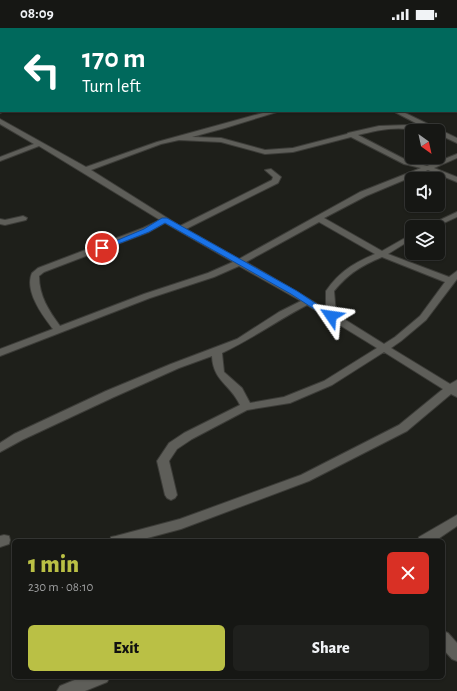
<!DOCTYPE html>
<html lang="en">
<head>
<meta charset="utf-8">
<style>
	:root { --surface:#161714; --page:#1f201d; --text:#f1f3f6; --muted:#9e9fa0; --line:#353634; --accent:#bac045 }
	body { margin:0; font-family:"Alegreya Sans",sans-serif; background:var(--page); color:var(--text); height:100vh; display:flex; flex-direction:column; font-size:15px; white-space:nowrap }
	* { box-sizing:border-box; margin:0 }
	p { font-size:13px; color:var(--muted) }
	.icon { flex:none; width:22px; height:22px; fill:none; stroke:currentColor; stroke-width:2; stroke-linecap:round; stroke-linejoin:round }
	.map { position:relative; flex:1; overflow:hidden }
	.panel { position:absolute; left:12px; top:511px; width:433px; height:140px; display:flex; flex-direction:column; background:var(--surface); border-radius:6px; box-shadow:0 1px 3px #0004,0 0 0 1px var(--line) }
	.panel>* { flex:none }
	.banner { position:absolute; left:0px; top:0px; width:457px; height:84px; box-shadow:0 1px 3px #0004,0 0 0 1px var(--line); background:#00695c; color:#fff; overflow:hidden }
	.needle { width:26px; rotate:147deg }
	.controls { position:absolute; left:405px; top:96px; display:grid; gap:8px }
	.controls a { display:grid; place-items:center; width:40px; height:40px; border-radius:6px; background:var(--surface); box-shadow:0 1px 3px #0004,0 0 0 1px var(--line); font-size:20px }
	.pin { position:absolute; display:grid; place-items:center; width:34px; height:34px; color:#fff; margin:-17px; border:2px solid #fff; border-radius:50%; box-shadow:0 1px 4px #0007 }
	.me { position:absolute; width:44px; margin:-22px; rotate:302deg; stroke-linejoin:round; filter:drop-shadow(0 0 3px #0008) }
	.turn { display:flex; align-items:center; gap:14px; height:84px; padding:0 16px; font-size:18px }
	.turn .icon { width:52px; height:52px; stroke-width:2.5 }
	.turn b { display:block; font-size:28px; line-height:34px }
	.round { display:grid; place-items:center; flex:none; width:42px; height:42px; border-radius:6px; background:var(--page) }
	.summary { display:flex; align-items:center; justify-content:space-between; height:68px; padding:0 16px }
	h1 { font-size:24px; font-weight:800; line-height:30px; color:var(--accent) }
	.cta { display:flex; gap:8px; margin-top:auto; padding:8px 16px }
	.cta a { flex:1; height:46px; border-radius:6px; background:var(--accent); color:#111; font-size:16px; font-weight:800; line-height:46px; text-align:center }
	.cta a+a { background:var(--page); color:var(--text) }
	.status { display:flex; justify-content:space-between; align-items:center; height:28px; padding:0 20px; background:var(--surface); direction:ltr }
	.status svg { height:11px; fill:currentColor }
	.map>svg:first-child { display:block }
</style>
</head>
<body>
<div class="status"><b>08:09</b><svg viewBox="0 0 49 12"><path d="M0 12V9h3v3zM5 12V6h3v6zM10 12V3h3v9zM15 12V0h3v12zM26 1h20v11H26zM47 4h2v5h-2z"/></svg></div>
<div class="map">
<svg width="457" height="663" viewBox="0 0 457 663">
	<rect width="100%" height="100%" fill="#1e1f1a"/>
	<g fill="none" stroke-linecap="round" stroke-linejoin="round">
		<g stroke="#3c3c38" stroke-width="2">
			<path id="minor" d="M173,0h6v1h-6z
				M235,0h6v1h-6z
				M305,0h7v1h-7z
				M375,0h6v1h-6z
				M1,24v4l-1,1v-4z
				M456,35l1,1v4l-1,-1z
				M0,38h1v4h-1z
				M456,65h1v4h-1z
				M0,81l1,2h3l-4,2z
				M270,83h10l-55,17 -33,9 29,1 44,12 28,-2 54,-14 1,-1 31,-7 29,-1 21,5 -36,-19h8l56,27v5l-19,-9v-3l-9,-1 1,1c-8,0 -14,-1 -22,-2 -17,-2 -34,2 -50,6l50,26 19,5 30,-12v4l-23,10 23,9v5l-29,-12 -62,26 -42,22 58,33 30,-17v5l-24,15 61,23 8,-6v8l-31,41 -25,21 -10,7 59,36 7,-4v17l-6,-3 -44,37 -98,50 -128,48 -45,12h-26l1,-4 5,-1 64,-17 121,-44 98,-50 44,-36 -59,-37 -52,33 -42,18 -43,7 -55,29 -15,10 -8,12 8,34 -2,3 -4,2 -4,-2 -2,-3 -8,-34 12,-18 15,-10 56,-28c-10,-21 -27,-24 -28,-49l-33,12 -65,29 -92,43 -22,12v-9l14,-9 92,-43 65,-27 66,-25 42,-27 22,-11 -62,-35 -25,11 -64,21 -150,58v-7l53,-20c-10,-13 -29,-38 -21,-56l6,-5 105,-40 17,-8 -121,-74 -39,15v-4l34,-13 -34,-20v-5l86,48 71,-25zM351,109l53,27 17,4 -61,24 -121,67 -53,-30 92,-46 3,-6 -10,-8 -6,1 8,7 -1,3 -92,46 -89,-56 70,-26 18,-4 42,2 44,12 28,-2zM319,194l56,32c-21,9 -35,17 -49,37v18l-80,-47zM165,195l68,39 -25,11 -64,21 -84,32c-11,-15 -21,-30 -21,-50l5,-4 105,-40zM382,229l63,25 -25,34 -25,21 -11,7 -48,-30 -2,-23c15,-18 27,-25 48,-34zM307,277l70,43 -53,33 -40,16 -34,6 -8,-15 -18,-16 -2,-19c30,-14 56,-33 85,-48z
				M457,184v5l-22,10h-10z
				M23,188l4,2 -1,2 -21,5 -5,-1v-5l5,1z
				M457,487v11l-22,15h-17l1,-4z
				M4,507l5,1 1,4 -1,4 -9,3v-11z
				M443,603l5,2 9,10v18l-5,-2 -9,-10z
				M82,649h28l-3,5 -22,9h-28l3,-5z"/>
		</g>
		<use href="#minor" fill="#5e5e59" fill-rule="evenodd"/>
	</g>
	<path fill="#1a73e8" stroke="#114b97" d="M162,190h5l130,73 38,25 -4,2h-3l-37,-24 -126,-71 -16,9 -44,17 -6,-1 45,-19z"/>
</svg>
<div class="controls">
<a><svg class="needle" viewBox="-14 -14 28 28"><path d="M0-13l5 13h-10z" fill="#e53935"/><path d="M0 13l5-13h-10z" fill="#9e9fa0"/></svg></a>
<a><svg class="icon" aria-label="sound" viewBox="0 0 24 24"><path d="M4 9h4l5-4v14l-5-4H4zM17 9q2 3 0 6"/></svg></a>
<a><svg class="icon" aria-label="layers" viewBox="0 0 24 24"><path d="M12 4l9 5-9 5-9-5zM3 14l9 5 9-5"/></svg></a>
</div>
<div class="pin" style="left:102px;top:220px;background:#d93025"><svg class="icon" aria-label="arrive" viewBox="0 0 24 24"><path d="M6 21V4h12l-3 4 3 4H6"/></svg></div>
<svg class="me" style="left:331px;top:288px" viewBox="-20 -20 40 40"><path d="M0-17L14 15 0 8-14 15z" fill="#1a73e8" stroke="#fff" stroke-width="4"/></svg>
<div class="banner">
<div class="turn"><svg class="icon" aria-label="left" viewBox="0 0 24 24"><path d="M17 20v-9H6M10 6l-5 5 5 5"/></svg><div><b>170 m</b>Turn left</div></div>
</div>
<section class="panel">
<div class="summary"><div><h1>1 min</h1><p>230 m · 08:10</p></div><a class="round" style="background:#d93025;color:#fff"><svg class="icon" aria-label="close" viewBox="0 0 24 24"><path d="M6 6l12 12M18 6L6 18"/></svg></a></div>
<div class="cta"><a>Exit</a><a>Share</a></div>
</section>
</div>
</body>
</html>
